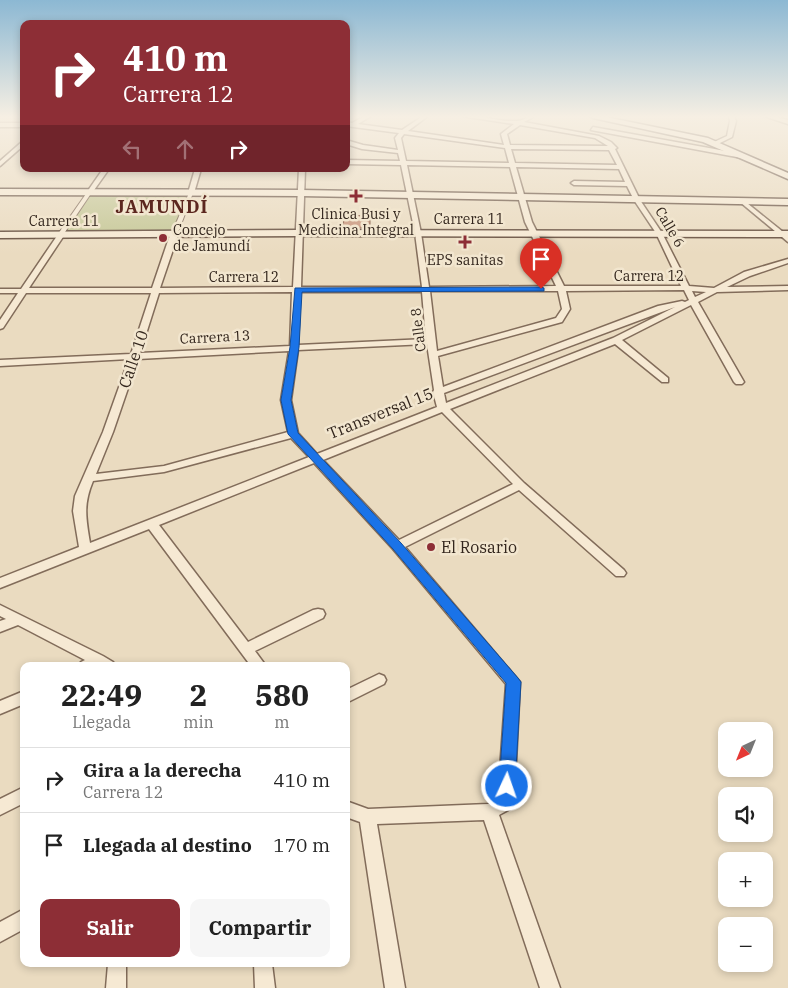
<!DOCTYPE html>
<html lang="es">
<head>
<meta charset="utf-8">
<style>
	:root { --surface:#fff; --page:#f6f6f6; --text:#222; --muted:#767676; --line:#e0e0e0; --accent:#8d2e36 }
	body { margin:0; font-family:"IBM Plex Serif",serif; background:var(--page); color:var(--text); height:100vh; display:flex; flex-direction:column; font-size:19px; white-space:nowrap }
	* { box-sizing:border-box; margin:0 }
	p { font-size:16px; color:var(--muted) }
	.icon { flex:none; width:28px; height:28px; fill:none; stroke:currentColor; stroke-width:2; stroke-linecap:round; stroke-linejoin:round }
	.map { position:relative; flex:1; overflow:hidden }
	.sheet { position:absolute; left:20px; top:662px; width:330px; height:305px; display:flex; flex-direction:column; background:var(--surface); border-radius:10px; box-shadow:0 2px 8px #0003 }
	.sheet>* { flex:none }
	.top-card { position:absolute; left:20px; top:20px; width:330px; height:152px; border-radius:10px; box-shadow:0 2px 8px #0003; background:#8d2e36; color:#fff; overflow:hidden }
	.needle { width:32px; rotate:223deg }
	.buttons { position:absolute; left:718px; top:722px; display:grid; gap:10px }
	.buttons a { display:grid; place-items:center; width:55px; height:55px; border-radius:10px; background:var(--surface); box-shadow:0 2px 8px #0003; font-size:25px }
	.pin { position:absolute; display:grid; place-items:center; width:42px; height:42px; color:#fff; margin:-51px -21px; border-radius:50% 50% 50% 0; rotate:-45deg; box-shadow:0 0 5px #0007 }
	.pin .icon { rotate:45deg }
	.me { position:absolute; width:55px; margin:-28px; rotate:3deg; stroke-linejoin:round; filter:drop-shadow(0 0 4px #0008) }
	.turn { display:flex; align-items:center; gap:18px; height:105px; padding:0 20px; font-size:22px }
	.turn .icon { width:65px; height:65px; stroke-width:2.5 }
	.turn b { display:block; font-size:35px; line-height:42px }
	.lanes { display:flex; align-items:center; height:48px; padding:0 20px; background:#0003; justify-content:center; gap:25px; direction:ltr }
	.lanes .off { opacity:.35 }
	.eta { display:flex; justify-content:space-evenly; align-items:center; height:85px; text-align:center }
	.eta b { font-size:30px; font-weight:700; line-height:35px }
	.cta { display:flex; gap:10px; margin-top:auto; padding:10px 20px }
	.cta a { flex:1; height:58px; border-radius:10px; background:var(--accent); color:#fff; font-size:20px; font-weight:700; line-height:58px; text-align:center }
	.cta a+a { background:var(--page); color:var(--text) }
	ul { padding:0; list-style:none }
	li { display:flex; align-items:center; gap:15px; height:65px; padding:0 20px; border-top:1px solid var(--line) }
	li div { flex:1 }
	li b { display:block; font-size:19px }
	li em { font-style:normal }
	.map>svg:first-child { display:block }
</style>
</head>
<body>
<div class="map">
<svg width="788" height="988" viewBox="0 0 788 988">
	<rect width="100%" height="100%" fill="#eadbc0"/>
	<path fill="#c5c796" d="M90,192l101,1 -17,42 -113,-1z"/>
	<path fill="#c69379" stroke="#7f5541" d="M344,215l26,1v12h-27z"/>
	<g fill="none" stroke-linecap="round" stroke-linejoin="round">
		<g stroke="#826c5a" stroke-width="2">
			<path id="pedestrian" d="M88,191l4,1 -29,43h-4l-1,-1z
				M191,192l2,1 -16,42 -5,1 -1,-1 18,-42z"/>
		</g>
		<g stroke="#826c5a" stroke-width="3">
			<path id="minor" d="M365,116h6l-13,8 44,6 21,-14h5l-20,15 96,14 -3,-11 13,-10 -53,-8c19,-2 37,6 56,5 6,0 11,-5 18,-5l-11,6 75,14 12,6 6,6 -2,1 25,51 22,33 27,53 25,2 30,-16 44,-13v4l-38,13 -23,11 61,-1v4l-71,2 -19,10 46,80 -2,2h-6l-2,-2 -43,-77 -69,35 46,38v4h-6l-47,-38 -165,65 74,74 100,87 2,3 -2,3h-8l-97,-86 -114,57 115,135 -6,121 -2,5 -13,7 61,173h-20l-56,-168 -107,4 28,164h-20l-25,-166 -14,-5v-16l22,8 120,-5 10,-5 8,-115 -113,-135 -79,-86 -155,62 89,117 65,-32 5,-1 5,1 2,4 -2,4 -68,33 11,15h-15l-102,-137 -149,59v-10l79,-31 -6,-36 2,-15 28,-64 26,-73 -129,7v-6l131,-6 20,-61h-125l-23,35 -3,1v-9l18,-27h-18v-4h21l38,-56 2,-1 4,2 -36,54h123l18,-53 4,-2 4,2 -18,53 133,-1 6,-118h6l-4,118h121l-7,-54 -14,-68 -55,-1v-4l54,1 -2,-8 -36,-4 -16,-5v-4l17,5 35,5 -3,-12 4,-5 -53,-7v-4l6,1zM520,125l75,13 13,8 -98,-1 -3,-11zM404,134l101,14 4,15 -103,-2 -5,-23zM511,149l98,1 8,15 -102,-2zM407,165l103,2 15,55 31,64 -127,1 -8,-54zM516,167l103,2 6,13 -51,-1 -3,2 3,2 53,1 7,14 22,33 25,53h-117l-32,-64zM684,290l5,10 -4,2 -3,-1 -24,5 -215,81 -5,-31 124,-34 8,-13 -4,-18zM430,291h128l4,18 -6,9 -119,33zM692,291l14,1 -11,5zM292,292l-2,54 -150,7 19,-60zM300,292h122l4,47 -128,6zM675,307l-62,31 -167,65 -2,-10zM427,344l7,46 -1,2 4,15 -120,47 -19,-21 -7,-33 7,-50zM289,351l-8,49 7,32 -124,34 -68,8 17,-42 25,-73zM442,412l71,72 -114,56 -76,-80zM291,438l18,19 -219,86c-4,-25 -7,-38 3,-62l71,-9z
				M729,116h5l2,5 -4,16 -16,8h-4v-2l15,-7 3,-15z
				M764,116h7l17,4v4z
				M0,123h24v4h-24z
				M593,127l149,27 3,2 -3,2 -151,-28z
				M24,140v5l-24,21v-5z
				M103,169h6l-17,24h-4l-1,-1z
				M195,169h6l-7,24 -3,2 -3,-2z
				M742,199l46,37v6l-48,-40v-2z
				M0,605l103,51 10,6 2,4h-36l2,-4 4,-2 -67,-35 -18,7v-11l6,-2 -6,-3z
				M379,674l5,2 2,4 -2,4 -38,19v-13z
				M24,691v13l-24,10v-13z
				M24,787v16l-24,12v-16z
				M24,909v20l-24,13v-20z
				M108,964h18v24h-20z
				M254,964h18l3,24h-20z"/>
		</g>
		<g stroke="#644d3d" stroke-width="3">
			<path id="secondary" d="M590,116h11l107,22 80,35v6l-85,-37 -110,-24z
				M0,189l301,1 487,9v6l-487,-9 -301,-1z
				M299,230l489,1v6l-489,-1 -299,2v-6z"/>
		</g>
		<use href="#pedestrian" fill="#f6e9d3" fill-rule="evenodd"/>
		<use href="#minor" fill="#f6e9d3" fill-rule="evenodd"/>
		<use href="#secondary" fill="#f6e9d3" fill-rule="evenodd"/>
	</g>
	<linearGradient id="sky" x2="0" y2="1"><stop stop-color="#8cb8d3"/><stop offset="0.46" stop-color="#f6efe3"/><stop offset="1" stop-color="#f6efe3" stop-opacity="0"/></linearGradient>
	<rect width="788" height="254" fill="url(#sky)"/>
	<path fill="#1a73e8" stroke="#114b97" d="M541,287l3,1v3l-242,1 -3,55 -8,53 7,33 103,110 117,135 3,4 -6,104 -2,5 -6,2 -5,-2 -3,-5 7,-103 -113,-134 -105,-115 -7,-34 9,-53 5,-59z"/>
	<g fill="#8d2e36" stroke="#f2e6cf" stroke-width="2">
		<path d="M353.5 188.5h5v5h5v5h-5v5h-5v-5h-5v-5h5z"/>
		<circle cx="163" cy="238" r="5"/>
		<path d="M462.5 234.5h5v5h5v5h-5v5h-5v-5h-5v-5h5z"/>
		<circle cx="431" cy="547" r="5"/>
	</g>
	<g text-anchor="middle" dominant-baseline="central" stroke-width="5" stroke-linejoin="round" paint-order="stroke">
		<g font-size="14" fill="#33261d" stroke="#f2e6cf">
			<text x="356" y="214">Clinica Busi y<tspan x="356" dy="16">Medicina Integral</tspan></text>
			<text x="173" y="230" text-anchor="start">Concejo<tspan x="173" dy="16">de Jamundí</tspan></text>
			<text x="465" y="260">EPS sanitas</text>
		</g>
		<g font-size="14" fill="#33261d" stroke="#f2e6cf">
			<text x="469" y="219">Carrera 11</text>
			<text x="64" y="221">Carrera 11</text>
			<text transform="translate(670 227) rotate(60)">Calle 6</text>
			<text x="649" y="276">Carrera 12</text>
			<text x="244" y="277">Carrera 12</text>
			<text transform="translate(418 330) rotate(-97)">Calle 8</text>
			<text transform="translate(215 337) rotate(-3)">Carrera 13</text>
		</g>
		<g font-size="16" fill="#33261d" stroke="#f2e6cf">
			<text transform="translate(133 359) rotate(-71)">Calle 10</text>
			<text transform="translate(380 413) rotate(-22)">Transversal 15</text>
		</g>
		<g font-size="16" fill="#33261d" stroke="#f2e6cf" text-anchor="start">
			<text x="441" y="547">El Rosario</text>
		</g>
		<g font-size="18" font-weight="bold" letter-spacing="1" fill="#5c271f" stroke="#f2e6cf">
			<text x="162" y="206">JAMUNDÍ</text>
		</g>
	</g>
</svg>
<div class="buttons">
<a><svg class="needle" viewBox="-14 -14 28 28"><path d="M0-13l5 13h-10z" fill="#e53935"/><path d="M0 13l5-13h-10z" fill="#767676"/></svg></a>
<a><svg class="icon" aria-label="sound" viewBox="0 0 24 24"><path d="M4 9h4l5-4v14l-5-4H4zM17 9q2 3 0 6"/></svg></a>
<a>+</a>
<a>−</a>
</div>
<div class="pin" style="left:541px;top:289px;background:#d93025"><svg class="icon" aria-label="arrive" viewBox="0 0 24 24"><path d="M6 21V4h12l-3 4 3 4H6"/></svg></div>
<svg class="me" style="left:507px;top:786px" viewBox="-20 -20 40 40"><circle r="17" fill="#1a73e8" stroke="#fff" stroke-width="3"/><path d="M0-11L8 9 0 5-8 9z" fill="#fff"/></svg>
<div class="top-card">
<div class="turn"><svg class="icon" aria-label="right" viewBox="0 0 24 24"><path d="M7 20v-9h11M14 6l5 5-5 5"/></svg><div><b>410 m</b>Carrera 12</div></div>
<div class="lanes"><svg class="icon off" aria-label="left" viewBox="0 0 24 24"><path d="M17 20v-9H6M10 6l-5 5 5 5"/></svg><svg class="icon off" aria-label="ahead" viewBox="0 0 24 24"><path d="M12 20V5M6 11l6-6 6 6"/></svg><svg class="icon" aria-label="right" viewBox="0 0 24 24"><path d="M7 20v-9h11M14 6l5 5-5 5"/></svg></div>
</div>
<section class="sheet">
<div class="eta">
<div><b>22:49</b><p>Llegada</p></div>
<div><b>2</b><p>min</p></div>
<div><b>580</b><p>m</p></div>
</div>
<ul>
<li><svg class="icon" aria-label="right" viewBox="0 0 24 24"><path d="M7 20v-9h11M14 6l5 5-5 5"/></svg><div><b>Gira a la derecha</b><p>Carrera 12</p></div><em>410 m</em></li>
<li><svg class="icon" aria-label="arrive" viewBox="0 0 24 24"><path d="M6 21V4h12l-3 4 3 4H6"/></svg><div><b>Llegada al destino</b></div><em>170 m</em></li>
</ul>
<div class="cta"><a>Salir</a><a>Compartir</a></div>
</section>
</div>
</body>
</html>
